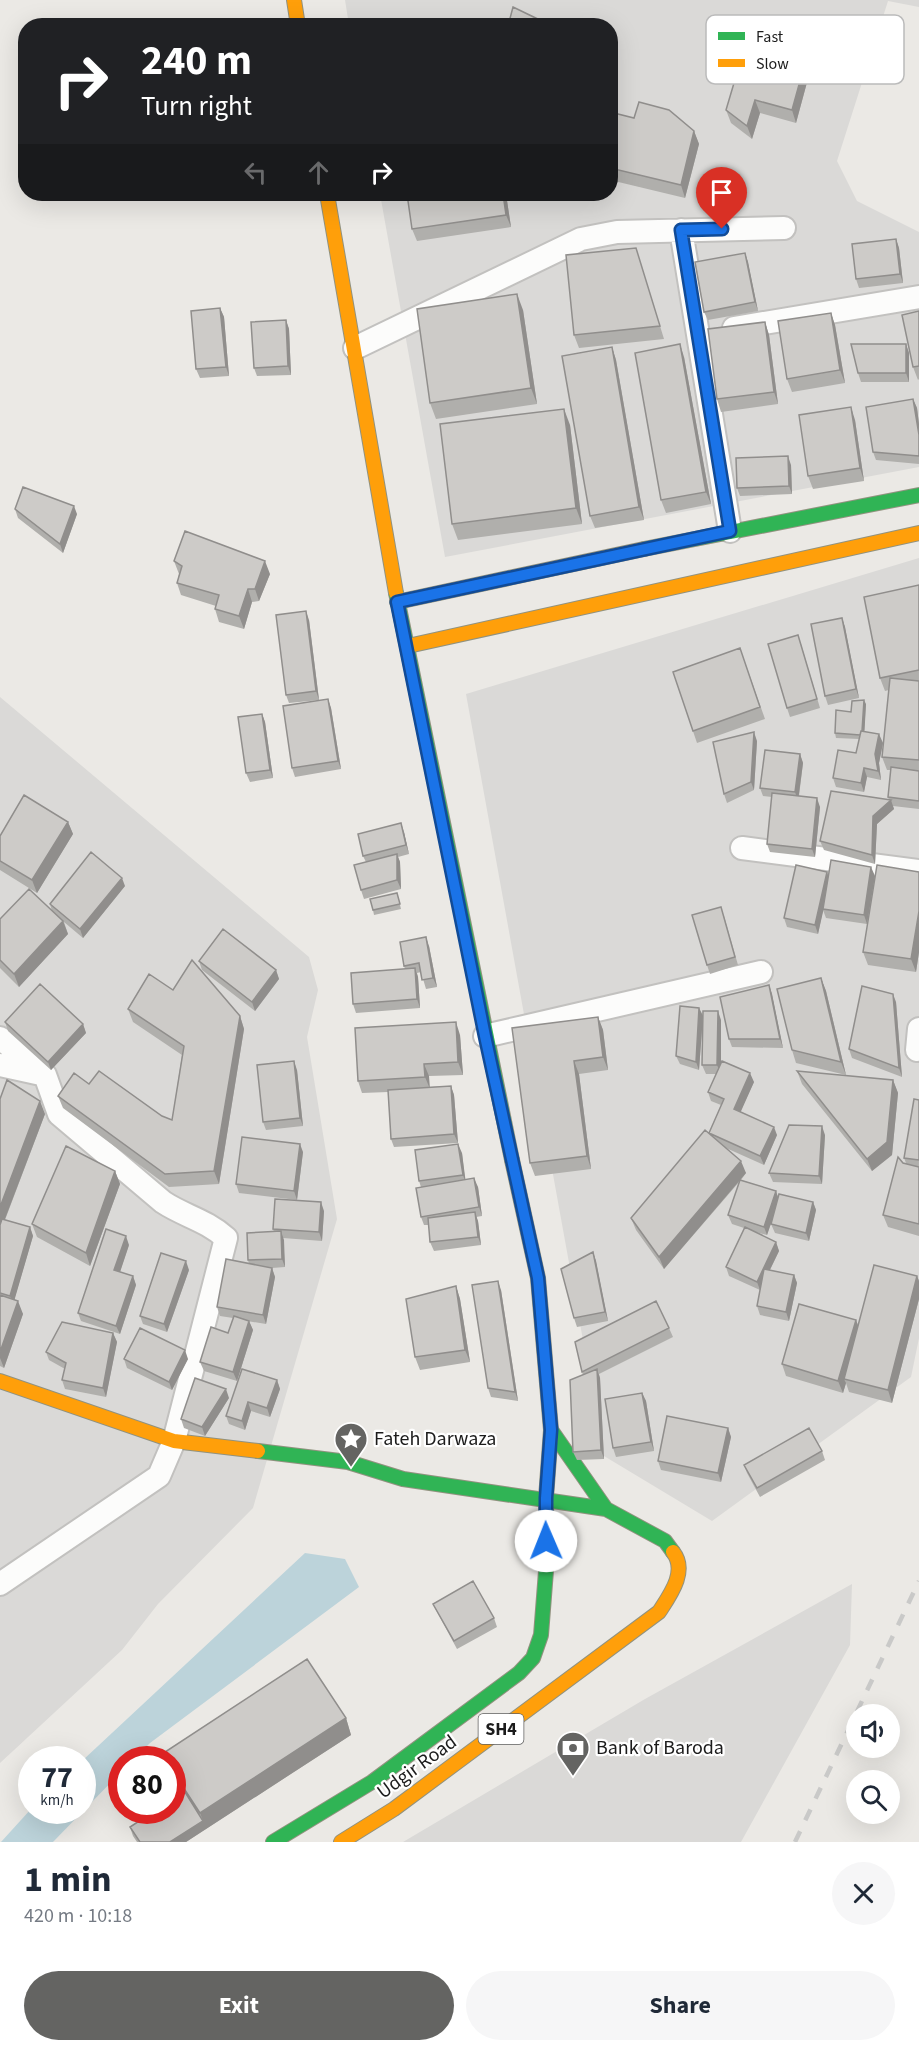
<!DOCTYPE html>
<html lang="en">
<head>
<meta charset="utf-8">
<style>
	:root { --surface:#fff; --page:#f6f6f7; --text:#1f2937; --muted:#747a83; --accent:#646462 }
	body { margin:0; font-family:"Source Sans 3",sans-serif; background:var(--page); color:var(--text); height:100vh; display:flex; flex-direction:column; font-size:22px; white-space:nowrap }
	* { box-sizing:border-box; margin:0 }
	p { font-size:20px; color:var(--muted) }
	.icon { flex:none; width:33px; height:33px; fill:none; stroke:currentColor; stroke-width:2; stroke-linecap:round; stroke-linejoin:round }
	.map { position:relative; height:1842px; overflow:hidden }
	.panel { display:flex; flex-direction:column; background:var(--surface); flex:1 }
	.panel>* { flex:none }
	.guide { position:absolute; left:18px; top:18px; width:600px; height:183px; border-radius:24px; box-shadow:0 6px 24px #0002; background:#202124; color:#fff; overflow:hidden }
	.tools { position:absolute; left:846px; top:1704px; display:grid; gap:12px }
	.tools a { display:grid; place-items:center; width:54px; height:54px; border-radius:50%; background:var(--surface); box-shadow:0 6px 24px #0002; font-size:30px }
	.speed { position:absolute; left:18px; top:1746px; display:flex; gap:12px; font-size:30px; font-weight:700; text-align:center }
	.speed>* { display:grid; place-content:center; width:78px; height:78px; border-radius:50%; background:var(--surface); box-shadow:0 6px 24px #0002; line-height:1 }
	.speed small { font-size:15px; font-weight:400 }
	.speed .limit { border:9px solid #d22; background:#fff; color:#111 }
	.pin { position:absolute; display:grid; place-items:center; width:51px; height:51px; color:#fff; margin:-62px -26px; border-radius:50% 50% 50% 0; rotate:-45deg; box-shadow:0 0 6px #0007 }
	.pin .icon { rotate:45deg }
	.me { position:absolute; width:66px; margin:-33px; rotate:359deg; stroke-linejoin:round; filter:drop-shadow(0 0 4px #0008) }
	.turn { display:flex; align-items:center; gap:21px; height:126px; padding:0 24px; font-size:27px }
	.turn .icon { width:78px; height:78px; stroke-width:2.5 }
	.turn b { display:block; font-size:42px; line-height:51px }
	.lanes { display:flex; align-items:center; height:57px; padding:0 24px; background:#0003; justify-content:center; gap:30px; direction:ltr }
	.lanes .off { opacity:.35 }
	.round { display:grid; place-items:center; flex:none; width:63px; height:63px; border-radius:32px; background:var(--page) }
	.summary { display:flex; align-items:center; justify-content:space-between; height:102px; padding:0 24px }
	h1 { font-size:36px; font-weight:700; line-height:45px }
	.cta { display:flex; gap:12px; margin-top:auto; padding:12px 24px }
	.cta a { flex:1; height:69px; border-radius:36px; background:var(--accent); color:#fff; font-size:24px; font-weight:700; line-height:69px; text-align:center }
	.cta a+a { background:var(--page); color:var(--text) }
	.map>svg:first-child { display:block }
</style>
</head>
<body>
<div class="map">
<svg width="919" height="1842" viewBox="0 0 919 1842">
	<rect width="100%" height="100%" fill="#ebe9e5"/>
	<path fill="#dad9d7" d="M345,0h574v7l-31,-6 -51,160 20,40 62,31v235l-474,90 -65,-363h230v-168l-261,-1z
		M919,558v780l-8,39 -199,144 -108,-65 -138,-762z
		M0,697l309,260 9,33 -11,47 30,182 -84,289 -95,96 -36,46 -122,113z
		M852,1584l-2,61 -109,197h-338l242,-143z"/>
	<path fill="#bcd3da" d="M305,1553l40,6 14,28 -209,156 -16,16 -12,1 -1,12 -68,70h-52l30,-33 51,1 1,-50z"/>
	<g fill="none" stroke-linecap="round" stroke-linejoin="round">
		<g stroke="#c2c1bf" stroke-width="26">
			<path id="street" d="M681,230l49,301
				M734,328l185,-31
				M355,348l226,-109 36,-7 167,-4
				M742,848l177,23
				M485,1036l276,-64
				M0,1038l45,37 14,39 104,88c21,14 43,18 63,36l-52,203 -15,35 -159,108
				M917,1050l2,-21
				M0,1065l41,9"/>
		</g>
		<g stroke="#91927f" stroke-width="16">
			<path id="fast" d="M644,549l275,-54
				M396,593l116,567
				M551,1430l55,79 59,32 8,11
				M258,1451l90,11 55,17 203,30
				M273,1842l99,-60 147,-109 14,-15 8,-23 6,-77"/>
		</g>
		<g stroke="#91927f" stroke-width="16">
			<path id="slow" d="M294,0l4,26
				M327,194l69,399
				M397,602l247,-53
				M408,646l511,-113
				M512,1160l26,118 13,152 -5,68 1,60
				M0,1381l174,60 84,10
				M341,1842l53,-33 265,-197c11,-17 29,-41 14,-60"/>
		</g>
		<use href="#street" stroke="#fcfcfb" stroke-width="22"/>
		<use href="#fast" stroke="#30b455" stroke-width="14"/>
		<use href="#slow" stroke="#ff9f0a" stroke-width="14"/>
		<path stroke="#c9c9c8" stroke-width="4.5" stroke-dasharray="12 12" stroke-linecap="butt" d="M795,1842l124,-261"/>
	</g>
	<path fill="#b0afac" d="M809,75l-13,48 -36,-10 -8,26 -21,-16 -5,-13z
		M610,112l24,6 60,13 5,13 -14,54 -75,-18z
		M506,194l5,33 -94,14 -5,-12z
		M896,239l3,9 4,35 -44,5 -3,-9z
		M745,253l3,9 10,49 -50,9 -4,-8z
		M640,261l24,78 -85,9 -5,-13z
		M220,308l4,9 5,59 -29,2 -4,-9z
		M523,310l14,94 -101,15 -6,-16z
		M919,311v68l-1,1 -5,-13z
		M831,313l4,12 10,58 -53,9 -5,-13z
		M286,320l3,9 2,46 -34,1 -3,-8z
		M765,322l4,13 9,69 -57,8 -4,-13z
		M906,344l3,9v29h-48l-3,-9z
		M612,347l4,13 28,160 -49,8 -5,-12z
		M684,357l27,147 -45,9 -5,-13z
		M913,399l4,9 2,16v40l-43,-4 -3,-8z
		M855,420l9,61 -51,8 -5,-13z
		M570,425l12,99 -124,16 -6,-16z
		M791,465l1,29 -52,2 -3,-8z
		M15,509l62,5 -14,39 -45,-35z
		M174,561l96,13 -11,27 -7,1 -8,27 -25,-7 -4,-13 1,-3 -35,-11 -4,-12 2,-9z
		M919,585v224l-26,-3 1,3 -17,15 -2,40 -51,-14 -4,-9 69,-41 -1,-3 3,-27h-4l-5,-13 7,-67 -4,1 -5,-13z
		M842,618l3,9 14,71 -31,7 -3,-9z
		M309,620l10,80 -30,3 -3,-8z
		M801,644l19,64 -30,9 -3,-9z
		M740,648l25,71 -68,24 -24,-71z
		M328,699l3,9 10,61 -46,8 -3,-9z
		M866,704l-2,28 19,11 -4,20 2,17 -14,-3 -3,15 -28,-5 -3,-9 23,-25 3,-14 -23,-1 -1,-5 16,-21z
		M262,714l3,8 8,56 -23,4 -4,-9z
		M757,741l-3,49 -27,13 -3,-9z
		M800,754l3,9 -4,33 21,11 -5,50 -45,-5 -3,-8 5,-47 -9,-1 -3,-8z
		M68,822l5,12 -36,59 -37,-23v-34z
		M404,832l5,22 -11,3 2,5 1,27 -37,10 -3,-9 5,-28 -3,-6z
		M827,872l1,4h47l-8,48 -41,-6 -3,-8 -5,24 -31,-7 -3,-9z
		M919,872v80l-3,20 -48,-7 -5,-13z
		M125,886l-42,52 -19,-16 4,12 -49,53 -19,-19v-49l52,-8 -2,-7z
		M397,893l4,16 -27,6 -1,-5z
		M724,916l14,49 -28,9 -3,-9z
		M429,946l8,41 -11,2 -5,-17 -4,1 1,4 2,31 -64,5 -3,-9 52,-35 -1,-3z
		M199,961l77,9 3,9 -24,32 -53,-41z
		M821,978l5,13 20,84 -50,-12 -4,-13z
		M769,985l3,9 11,54 -51,-1 -3,-8z
		M173,990l67,26 4,13 -25,155 -50,3 -106,-79 -5,-12 31,-12 73,32 10,4 10,-65 -49,-33 -5,-13z
		M896,1002l6,75 -50,-19 -3,-9z
		M699,1008l4,8 -4,54 -19,-6 -4,-8z
		M598,1017l5,13 5,40 -29,4 12,95 -56,7 -5,-13 -18,-135z
		M721,1020v43l33,19 -14,30 37,23 -13,30 -38,-17 20,25 -5,7 35,11 2,7 35,4 3,8 -7,31 -34,-8 -4,-9 3,-9 -7,20 -15,-4 24,11 3,9 -9,19 24,5 3,8 -8,38 -29,-6 -3,-9 3,-16 -31,-14 -3,-9 18,-39 -12,-4 -4,-9 12,-34 -76,88 -28,-39 -5,-12 78,-85 12,-28 -10,-4 -3,-9 8,-18h-10l-4,-9z
		M5,1022l78,2 3,9 -35,37 -43,-39z
		M460,1035l3,40 -34,1v11l22,-1 3,9 4,48 -64,4 -3,-8 -3,-47 -26,1 -4,-12z
		M297,1070l6,56 -37,4 -3,-8z
		M797,1071l96,9 5,13 -6,62 -20,16 -70,-87z
		M0,1099l45,15 -40,106 25,7 3,9 -19,64 9,14 -19,54 -4,-2z
		M919,1100v136l-31,-9 -5,-12 20,-52h3l-2,-5z
		M825,1135l-3,49 -49,-2 -4,-9z
		M303,1152l-6,48 -58,-7 -3,-9z
		M462,1153l3,27 13,7 4,29 -6,1 2,4 3,24 -47,6 -4,-9 -1,-17h-5l-3,-8v-30l-2,-6z
		M115,1171l5,13 -30,82 -53,-29 -5,-13z
		M324,1211l-2,30 -39,-3 2,29 -13,1 3,9 -9,47 -19,-3h2l4,9 -16,51 -33,-10 -4,-9 28,-29 5,-15 -13,-2 -3,-9 32,-43 -1,-4 26,-28 -1,-3z
		M129,1245l-9,27 13,4 3,9 -16,49 -39,-13 -3,-8z
		M593,1252l3,9 12,60 -31,6 -3,-9z
		M189,1270l-22,62 -24,-8 -3,-8z
		M917,1276l2,5v18l-27,104 -43,-11 -3,-9 -3,10 -57,-17 -4,-12 74,-44 2,6z
		M456,1286l4,13 10,63 -50,8 -5,-13z
		M501,1290l17,111 -27,-4 -3,-9z
		M669,1328l4,9 -74,37 1,4 4,81 -27,1 -4,-8 10,-77 -1,-3z
		M113,1333l4,9 -11,55 -41,-8 -3,-9 3,-11 -16,-9 -3,-8z
		M124,1359h64l-16,31 -45,-22z
		M277,1380l3,9 -10,28 -19,-6 -6,19 -16,-6 -3,-8z
		M642,1393l4,8 8,50 -38,6 -3,-9z
		M229,1398l-24,38 -21,-8 -3,-9z
		M728,1428l3,9 -10,45 -60,-12 -3,-9z
		M822,1451l3,9 -65,37 -13,-24 -3,-8z
		M433,1604l61,14 3,9 -40,22 -20,-37z
		M346,1718l5,17 -165,107h-49l-4,-6 -3,-9 53,-34 -11,-16v-17h-8l-2,-6z"/>
	<path fill="#908e8c" d="M805,63l4,12 -13,48 -4,-13z
		M755,100l5,13 -8,26 -5,-13z
		M694,131l5,13 -14,54 -4,-13z
		M503,194h3l5,33 -5,-12z
		M896,239l3,9 4,35 -3,-9z
		M745,253l3,9 10,49 -3,-9z
		M517,294l6,16 14,94 -6,-16z
		M220,308l4,9 5,59 -3,-9z
		M831,313l4,12 10,58 -5,-13z
		M286,320l3,9 2,46 -3,-9z
		M765,322l4,13 9,69 -4,-12z
		M680,344l4,13 27,147 -5,-12z
		M906,344l3,9v29l-3,-9z
		M612,347l4,13 28,160 -5,-13z
		M913,399l4,9 2,16v11z
		M851,407l4,13 9,61 -4,-13z
		M564,409l6,16 12,99 -6,-16z
		M788,456l3,9 1,29 -3,-8z
		M74,506l3,8 -14,39 -3,-9z
		M265,561l5,13 -11,27 -4,-12z
		M248,589l4,13 -8,27 -5,-13z
		M306,611l3,9 10,80 -3,-9z
		M842,618l3,9 14,71 -3,-9z
		M328,699l3,9 10,61 -3,-8z
		M864,700l2,4 -2,36 -2,-5z
		M262,714l3,8 8,56 -3,-8z
		M754,732l3,9 -3,49 -3,-8z
		M879,734l4,9 -4,20 2,17 -3,-9 -3,-17z
		M800,754l3,9 -5,38 -3,-9z
		M864,768l3,9 -3,15 -3,-9z
		M817,798l3,9 -5,50 -3,-8z
		M891,800l3,9 -17,15 -2,40 -3,-9 1,-39z
		M68,822l5,12 -36,59 -5,-13z
		M401,823l3,9 5,22 -3,-9z
		M397,854l3,8 1,27 -4,-9z
		M871,867l4,9 -8,48 -3,-9z
		M827,872l3,9 -12,53 -3,-9z
		M122,878l3,8 -42,52 -3,-9z
		M919,911v41l-3,20 -5,-13z
		M63,921l5,13 -49,53 -5,-13z
		M426,937l3,9 8,41 -4,-9z
		M415,968l3,9 2,31 -3,-9z
		M276,970l3,9 -24,32 -3,-9z
		M821,978l5,13 20,84 -5,-13z
		M769,985l3,9 11,54 -3,-9z
		M893,994l3,8 6,75 -3,-9z
		M699,1008l4,8 -4,54 -3,-8z
		M718,1011l3,9v54l-4,-9z
		M240,1016l4,13 -25,155 -5,-13z
		M598,1017l5,13 5,40 -5,-13z
		M456,1022l4,13 3,40 -5,-13z
		M83,1024l3,9 -35,37 -3,-8z
		M294,1061l3,9 6,56 -3,-8z
		M574,1061l5,13 12,95 -4,-13z
		M424,1064l5,12 1,13 -5,-12z
		M750,1073l4,9 -16,36 -4,-9z
		M893,1080l5,13 -6,62 -20,16 -5,-12z
		M451,1086l3,9 4,48 -4,-9z
		M40,1101l5,13 -45,118v-25z
		M822,1126l3,9 -3,49 -3,-8z
		M774,1127l3,8 -13,30 -4,-9z
		M300,1144l3,8 -6,48 -3,-9z
		M458,1144l4,9 4,31 -3,-9z
		M741,1161l5,12 -82,96 -5,-12z
		M115,1171l5,13 -30,82 -4,-13z
		M474,1178l4,9 4,29 -3,-9z
		M776,1191l3,9 -12,35 -3,-8z
		M321,1202l3,9 -2,30 -3,-9z
		M813,1202l3,8 -7,31 -3,-8z
		M475,1212l3,9 3,24 -3,-8z
		M30,1227l3,9 -20,69 -3,-9z
		M281,1231l3,9 1,27 -3,-8z
		M126,1236l3,9 -11,33 -4,-8z
		M776,1242l3,9 -19,39 -3,-8z
		M593,1252l3,9 12,60 -3,-9z
		M186,1261l3,9 -22,62 -3,-8z
		M272,1268l3,9 -9,47 -3,-9z
		M794,1275l3,8 -8,38 -3,-9z
		M133,1276l3,9 -16,49 -4,-8z
		M917,1276l2,5v18l-27,104 -4,-13z
		M498,1281l3,9 17,111 -3,-9z
		M456,1286l4,13 10,63 -5,-12z
		M18,1301l5,13 -19,54 -4,-10v-6z
		M856,1320l5,13 -17,46 2,4 -3,10 -5,-12z
		M249,1321l4,9 -16,51 -4,-9z
		M113,1333l4,9 -11,55 -3,-9z
		M185,1350l3,9 -16,31 -3,-8z
		M597,1369l3,9 4,81 -3,-9z
		M277,1380l3,9 -10,28 -3,-9z
		M226,1389l3,9 -24,38 -3,-9z
		M642,1393l4,8 8,50 -3,-9z
		M248,1402l3,9 -6,19 -3,-9z
		M728,1428l3,9 -10,45 -3,-9z
		M346,1718l5,17 -165,107h-16l33,-21 -3,-8z"/>
	<path fill="#cdcbc8" stroke="#908e8c" stroke-width="1.5" d="M513,7l33,16 -1,3h-37z
		M745,46l60,17 -13,47 -37,-10 -8,26 -21,-16z
		M639,102l30,8 25,21 -13,54 -71,-17v-56l24,6z
		M407,194h96l3,21 -94,14z
		M896,239l4,35 -44,5 -4,-35z
		M636,248l24,78 -86,9 -8,-80z
		M745,253l10,49 -51,10 -9,-50z
		M517,294l14,94 -101,15 -13,-94z
		M220,308l6,59 -30,2 -5,-58z
		M919,311v55l-6,1 -11,-52z
		M831,313l9,57 -53,9 -9,-58z
		M286,320l2,46 -34,2 -3,-46z
		M765,322l9,70 -57,7 -9,-70z
		M680,344l26,148 -45,8 -26,-147z
		M851,344h55v29h-48z
		M612,347l27,160 -49,9 -28,-160z
		M913,399l6,36v21l-46,-4 -7,-45z
		M851,407l9,61 -52,8 -9,-61z
		M564,409l12,99 -124,16 -12,-100z
		M788,456l1,30 -52,2 -1,-30z
		M23,487l51,19 -14,38 -45,-35z
		M185,531l80,30 -10,28h-7l-9,27 -24,-7 4,-14 -42,-12 5,-17 -8,-5z
		M919,585v85l-39,8 -16,-81z
		M306,611l10,80 -30,4 -10,-80z
		M842,618l14,71 -31,7 -14,-72z
		M798,635l19,64 -30,9 -19,-64z
		M740,648l20,59 -67,24 -20,-59z
		M890,678l29,3v79l-37,-3z
		M328,699l10,62 -46,7 -9,-62z
		M864,700l-2,31h-1l-1,4 -25,-2 1,-23 15,2 1,-11z
		M262,714l8,56 -24,3 -8,-56z
		M861,731l18,3 -4,20 3,17 -14,-3 -3,15 -28,-5 5,-28 18,3z
		M754,732l-3,50 -27,12 -11,-52z
		M765,750l35,4 -5,38 -35,-4z
		M891,767l28,4v30l-31,-4z
		M831,791l60,9 -18,16 -1,39 -52,-14z
		M772,793l45,5 -5,51 -45,-5z
		M24,795l44,27 -36,58 -32,-19v-25z
		M401,823l5,22 -43,11 -5,-22z
		M91,852l31,26 -42,51 -30,-25z
		M397,854v26l-36,10 -7,-25z
		M831,860l40,7 -7,48 -41,-6z
		M796,865l31,7 -12,53 -31,-7z
		M877,865l42,7v39l-8,48 -48,-7z
		M29,889l34,32 -49,53 -14,-14v-41z
		M397,893l3,11 -27,6 -3,-11z
		M721,907l14,50 -28,8 -15,-50z
		M223,929l53,41 -24,32 -53,-41z
		M426,937l7,41 -11,2 -3,-17 -15,3 -4,-24z
		M192,960l48,56 -26,155 -49,3 -107,-78 16,-23 15,11 10,-13 63,45 10,4 12,-74 -56,-37 21,-35 24,16z
		M415,968l2,31 -64,5 -2,-31z
		M821,978l20,84 -49,-12 -15,-61z
		M40,984l43,40 -35,38 -43,-40z
		M769,985l11,54h-51l-9,-42z
		M862,986l31,8 6,74 -50,-19z
		M680,1006l19,2 -3,54 -20,-6z
		M703,1011h15l-1,54h-15z
		M598,1017l5,40 -29,4 13,95 -57,7 -18,-135z
		M456,1022l2,40 -34,2 1,13 -67,4 -3,-53z
		M294,1061l6,57 -37,4 -6,-57z
		M722,1061l28,12 -16,36 40,18 -14,29 -51,-23 15,-34 -16,-7z
		M797,1071l96,9 -6,62 -20,17z
		M7,1080l33,21 -40,106v-108z
		M451,1086l3,48 -63,5 -3,-49z
		M914,1099l5,1v60l-15,-2z
		M789,1125l33,1 -3,50 -50,-3z
		M705,1130l36,31 -82,96 -28,-39z
		M242,1137l58,7 -6,47 -58,-7z
		M458,1144l5,31 -44,6 -4,-31z
		M66,1146l49,25 -29,82 -54,-29z
		M898,1157l5,6 16,4v57l-36,-9z
		M474,1178l5,29 -58,10 -5,-29z
		M740,1180l36,11 -12,36 -36,-12z
		M779,1194l34,8 -7,31 -35,-9z
		M275,1199l46,3 -2,30 -46,-3z
		M475,1212l3,25 -48,5 -2,-24z
		M2,1219l28,8 -20,69 -10,-3v-68z
		M745,1227l31,15 -19,40 -31,-15z
		M106,1229l20,7 -12,34 19,6 -17,50 -38,-13z
		M281,1231l1,28 -34,1 -1,-27z
		M593,1252l12,60 -31,6 -13,-49z
		M161,1253l25,8 -22,63 -24,-8z
		M226,1259l46,9 -9,47 -46,-8z
		M874,1265l43,11 -29,114 -44,-11z
		M764,1269l30,6 -8,37 -29,-6z
		M498,1281l17,111 -27,-4 -16,-103z
		M456,1286l9,64 -50,7 -9,-58z
		M0,1295l18,6 -18,51z
		M656,1301l13,27 -87,44 -7,-30z
		M799,1304l57,16 -18,61 -56,-17z
		M234,1316l15,5 -16,51 -33,-10 11,-35 17,6z
		M62,1322l51,11 -10,55 -41,-8 4,-17 -20,-11z
		M140,1328l45,22 -16,32 -45,-23z
		M242,1369l35,11 -10,28 -19,-6 -6,19 -16,-5z
		M597,1369l4,81 -28,2 -3,-72z
		M195,1378l31,11 -24,38 -21,-8z
		M642,1393l9,49 -38,6 -8,-49z
		M667,1416l61,12 -10,45 -60,-12z
		M809,1428l13,23 -65,37 -13,-23z
		M473,1581l21,37 -40,23 -21,-37z
		M307,1659l39,59 -146,95 -28,-43v-10h-6l-4,-6z
		M185,1792l18,29 -33,21h-30l-10,-15 26,-17h16v-10z"/>
	<g fill="none" stroke-linecap="round" stroke-linejoin="round">
		<g stroke="#114b97" stroke-width="15">
			<path id="route" d="M546,1541v-43l5,-68 -13,-152 -53,-242 -88,-434 333,-71 -49,-301 41,-1"/>
		</g>
		<use href="#route" stroke="#1a73e8" stroke-width="10"/>
	</g>
	<defs>
		<g id="sight-pin" transform="scale(1.725)"><path d="M0 17L-7.5 6A9.5 9.5 0 1 1 7.5 6Z" fill="#646462" stroke="#fff"/><path d="M0-6L1.8-2.2L6-1.7L2.9 1.2L3.7 5.4L0 3.3L-3.7 5.4L-2.9 1.2L-6-1.7L-1.8-2.2Z" fill="#fff"/></g>
		<g id="bank-pin" transform="scale(1.725)"><path d="M0 17L-7.5 6A9.5 9.5 0 1 1 7.5 6Z" fill="#646462" stroke="#fff"/><path d="M-6-4H6V4H-6ZM0-2.3a2.3 2.3 0 1 0 0 4.6a2.3 2.3 0 1 0 0-4.6Z" fill="#fff"/></g>
	</defs>
	<g fill-rule="evenodd">
		<use href="#sight-pin" x="351" y="1439"/>
		<use href="#bank-pin" x="573" y="1748"/>
	</g>
	<g text-anchor="middle" dominant-baseline="central" stroke-width="4.5" stroke-linejoin="round" paint-order="stroke">
		<rect fill="#fff" stroke="#606060" stroke-width="1.5" x="478.5" y="1714" width="45" height="30" rx="4.5"/>
		<g font-size="18" font-weight="bold" fill="#1c1c1c">
			<text x="501" y="1729">SH4</text>
		</g>
		<g font-size="20" fill="#1c1c1c" stroke="#fff" text-anchor="start">
			<text x="374" y="1439">Fateh Darwaza</text>
			<text x="596" y="1748">Bank of Baroda</text>
		</g>
		<g font-size="20" fill="#1c1c1c" stroke="#fff">
			<text transform="translate(417 1767) rotate(-36)">Udgir Road</text>
		</g>
	</g>
	<rect x="706" y="15" width="198" height="69" rx="9" fill="#fff" stroke="#bbb" stroke-width="1.5"/>
	<rect x="718" y="32" width="27" height="8" fill="#30b455"/>
	<rect x="718" y="59" width="27" height="8" fill="#ff9f0a"/>
	<g font-size="16" fill="#1c1c1c">
		<text x="756" y="42">Fast</text>
		<text x="756" y="69">Slow</text>
	</g>
</svg>
<div class="tools">
<a><svg class="icon" aria-label="sound" viewBox="0 0 24 24"><path d="M4 9h4l5-4v14l-5-4H4zM17 9q2 3 0 6"/></svg></a>
<a><svg class="icon" aria-label="search" viewBox="0 0 24 24"><circle cx="10" cy="10" r="6"/><path d="M15 15l6 6"/></svg></a>
</div>
<div class="speed"><div>77<small>km/h</small></div><div class="limit">80</div></div>
<div class="pin" style="left:722px;top:229px;background:#d93025"><svg class="icon" aria-label="arrive" viewBox="0 0 24 24"><path d="M6 21V4h12l-3 4 3 4H6"/></svg></div>
<svg class="me" style="left:546px;top:1541px" viewBox="-20 -20 40 40"><circle r="19" fill="#fff"/><path d="M0-13L10 11 0 6-10 11z" fill="#1a73e8"/></svg>
<div class="guide">
<div class="turn"><svg class="icon" aria-label="right" viewBox="0 0 24 24"><path d="M7 20v-9h11M14 6l5 5-5 5"/></svg><div><b>240 m</b>Turn right</div></div>
<div class="lanes"><svg class="icon off" aria-label="left" viewBox="0 0 24 24"><path d="M17 20v-9H6M10 6l-5 5 5 5"/></svg><svg class="icon off" aria-label="ahead" viewBox="0 0 24 24"><path d="M12 20V5M6 11l6-6 6 6"/></svg><svg class="icon" aria-label="right" viewBox="0 0 24 24"><path d="M7 20v-9h11M14 6l5 5-5 5"/></svg></div>
</div>
</div>
<section class="panel">
<div class="summary"><div><h1>1 min</h1><p>420 m · 10:18</p></div><a class="round"><svg class="icon" aria-label="close" viewBox="0 0 24 24"><path d="M6 6l12 12M18 6L6 18"/></svg></a></div>
<div class="cta"><a>Exit</a><a>Share</a></div>
</section>
</body>
</html>
